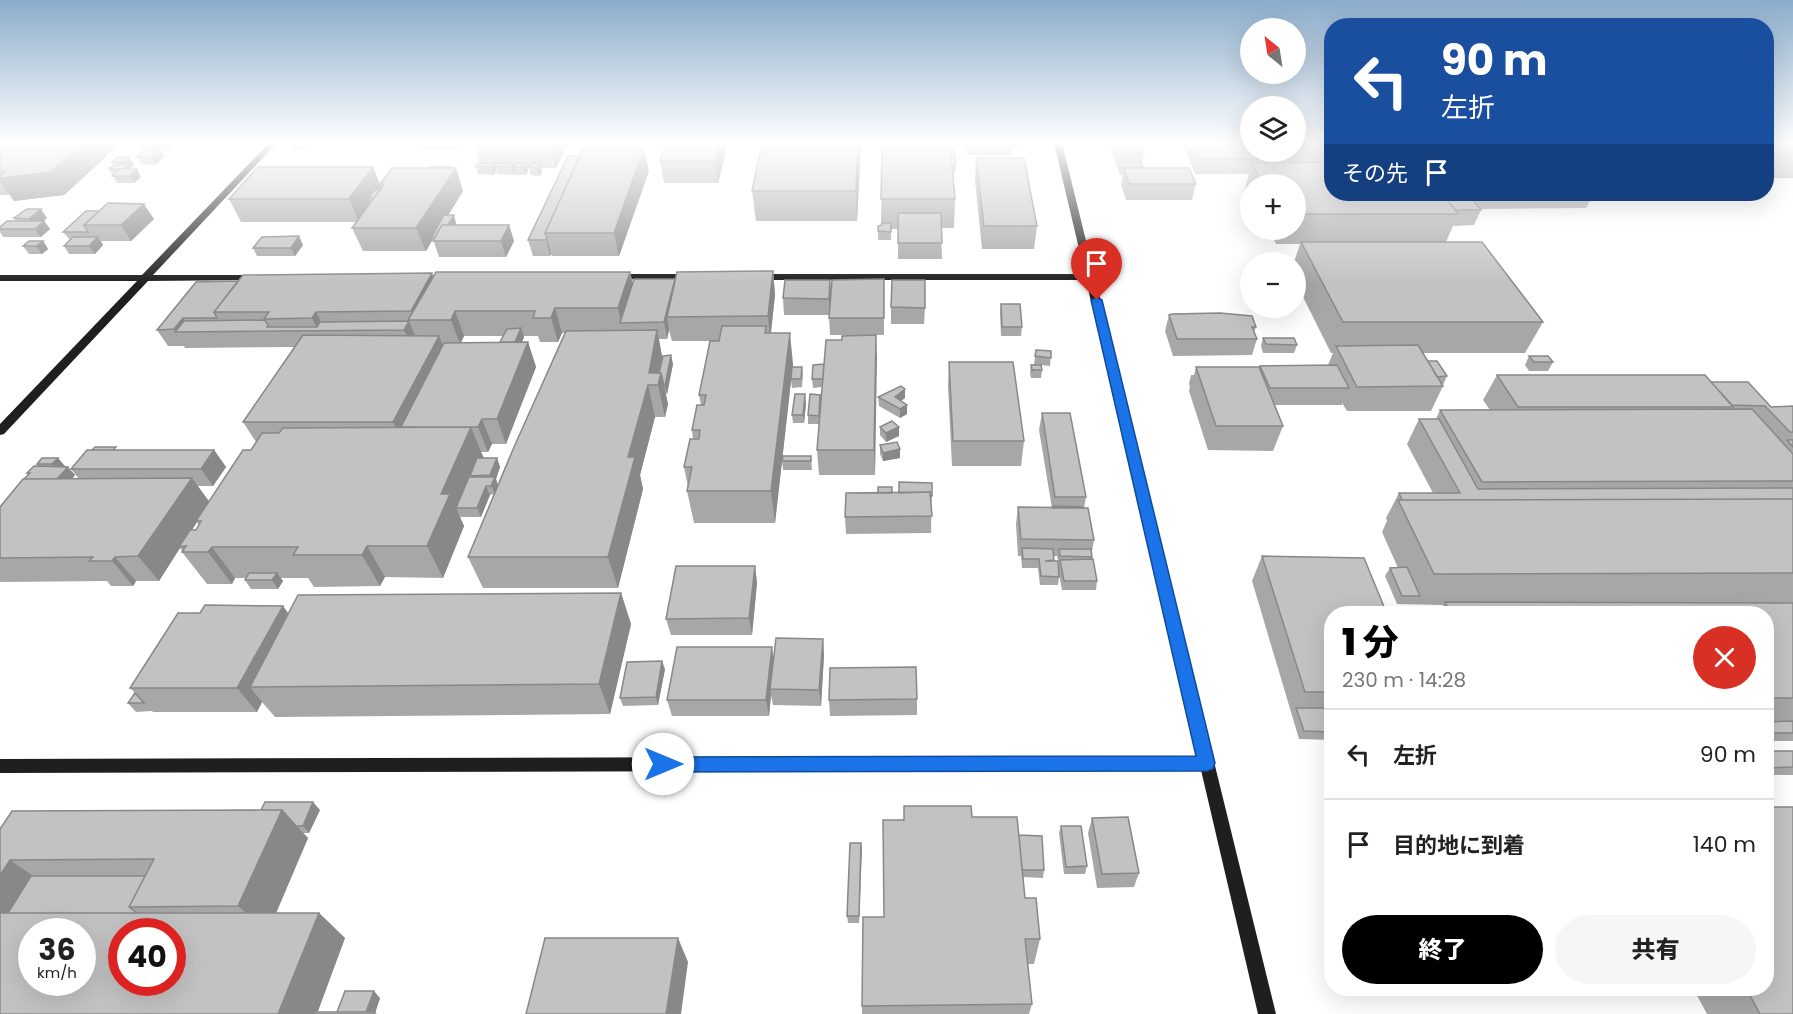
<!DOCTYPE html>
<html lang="ja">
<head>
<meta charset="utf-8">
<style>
	:root { --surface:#fff; --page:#f6f6f6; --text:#222; --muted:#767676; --line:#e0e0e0; --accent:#000 }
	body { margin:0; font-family:Poppins,"Noto Sans JP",sans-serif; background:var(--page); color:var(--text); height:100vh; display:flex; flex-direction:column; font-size:22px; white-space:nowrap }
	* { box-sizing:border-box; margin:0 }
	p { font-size:20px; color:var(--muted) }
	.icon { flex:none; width:33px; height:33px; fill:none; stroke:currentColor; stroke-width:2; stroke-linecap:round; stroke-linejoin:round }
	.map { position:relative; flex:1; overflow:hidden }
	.drawer { position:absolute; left:1324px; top:606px; width:450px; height:390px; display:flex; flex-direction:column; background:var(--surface); border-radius:24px; box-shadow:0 6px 24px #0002 }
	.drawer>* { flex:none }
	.guide { position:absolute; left:1324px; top:18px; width:450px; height:183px; border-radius:24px; box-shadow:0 6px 24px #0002; background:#1a4fa0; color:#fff; overflow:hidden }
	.needle { width:39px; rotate:330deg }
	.controls { position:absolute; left:1240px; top:18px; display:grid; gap:12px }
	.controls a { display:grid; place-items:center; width:66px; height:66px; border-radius:50%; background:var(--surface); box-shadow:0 6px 24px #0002; font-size:30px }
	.speed { position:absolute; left:18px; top:918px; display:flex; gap:12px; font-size:30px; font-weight:700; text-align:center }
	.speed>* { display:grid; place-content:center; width:78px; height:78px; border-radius:50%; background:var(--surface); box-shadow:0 6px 24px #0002; line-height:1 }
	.speed small { font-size:15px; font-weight:400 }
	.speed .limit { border:9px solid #d22; background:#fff; color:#111 }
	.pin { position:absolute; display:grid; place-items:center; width:51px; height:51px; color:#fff; margin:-62px -26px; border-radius:50% 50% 50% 0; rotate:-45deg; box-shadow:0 0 6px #0007 }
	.pin .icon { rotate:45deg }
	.me { position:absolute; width:66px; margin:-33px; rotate:90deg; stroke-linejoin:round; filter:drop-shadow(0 0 4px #0008) }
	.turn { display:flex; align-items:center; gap:21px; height:126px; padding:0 18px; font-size:27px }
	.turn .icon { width:78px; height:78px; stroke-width:2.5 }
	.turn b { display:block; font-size:42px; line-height:51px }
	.then { display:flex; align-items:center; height:57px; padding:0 18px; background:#0003; gap:12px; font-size:22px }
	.round { display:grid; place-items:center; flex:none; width:63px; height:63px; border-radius:32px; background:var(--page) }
	.headline { display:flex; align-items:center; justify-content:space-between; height:102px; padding:0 18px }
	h1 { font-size:36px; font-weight:800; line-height:45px; color:var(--accent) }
	.button { display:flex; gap:12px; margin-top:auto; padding:12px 18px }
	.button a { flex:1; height:69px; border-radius:36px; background:var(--accent); color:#fff; font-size:24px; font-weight:800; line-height:69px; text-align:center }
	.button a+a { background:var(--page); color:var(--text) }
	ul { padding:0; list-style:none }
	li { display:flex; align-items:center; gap:18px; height:90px; padding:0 18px; border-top:2px solid var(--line) }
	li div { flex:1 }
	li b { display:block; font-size:22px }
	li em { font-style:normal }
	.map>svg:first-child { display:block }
</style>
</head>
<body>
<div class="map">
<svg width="1793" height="1014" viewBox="0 0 1793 1014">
	<rect width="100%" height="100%" fill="#fff"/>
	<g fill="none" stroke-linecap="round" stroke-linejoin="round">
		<path fill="#1f1f1f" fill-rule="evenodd" d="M269,143h8l-124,132h103l3,1v4l-111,1 -144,153 -4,1v-11l137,-143h-137v-6h142z
			M1054,143h8l214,871h-18l-57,-244 -1201,3v-14l1198,-3 -112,-476h-329l-5,-3 5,-3h328z
			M616,274h75l5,3 -5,3 -78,-1v-4z"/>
	</g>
	<path fill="#a7a7a7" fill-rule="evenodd" d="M0,143h114l2,3 -10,9 1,1 -43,39 -50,6 -4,-6h-10z
		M138,143h37l-9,8h-5l3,6 -9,8 -13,-1 -5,-7 7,-6h-2l-5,-7z
		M290,143h19l-5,6 -11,1z
		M414,143h51l-5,7h-39l-1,-3h-4z
		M568,143l-12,25h-15l1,4 -2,4 -9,-1 -2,-7h-2l1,3 -2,4h-10l-1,-2 -1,2 -17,-1 -1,-3 -2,4 -16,-1 -2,-8 4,-3 -5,-17z
		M666,143h62l-10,40h-54l-4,-22z
		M861,143l-4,78h-101l-4,-30z
		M882,143h78v3h-9l5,19 -1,8h-2l2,26 -1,29h-13l1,31h-44v-30h-7v11h-13v-9l3,-6z
		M966,143h54l-1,5 -6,1 -1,6h-45z
		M1110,143h30l4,10 -2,11 1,4 53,16 -4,16h-66l-5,-16 2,-9h-3l-2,-6h-1l-7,-24z
		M1183,143h68v9h45v-9h36v51h262l-8,14 -106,1 1,1 -7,15 -21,1 -7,16 97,80 -18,31h-102l5,8 19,15 -4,9v1l-12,25h-84l-5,-8v2h-68l9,21 -10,25 -65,-1 -19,-59 1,-4 -1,-3 2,-9h3l2,-8 63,2 1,-3 68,-1 5,-12h-2l-35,-70v-21h-2l6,-18h-24l-5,-10h-7l-2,-4h34v-46h-45v22l-7,-14 5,-18h-54z
		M1767,143h26v35h-26z
		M129,157l5,8 -4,3 1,1 10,8 -7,6h-17l-8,-14 5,-4 -2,-3z
		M976,158l61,68 -3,23h-52l-7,-69z
		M373,167l7,17 50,-16h26l7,23 -15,24 8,8 -1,2h54l5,16 -8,16h-67l-6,-18 -7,12h-63l-11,-23 4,-6h-115l-12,-23z
		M649,171l-30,85h-67l-1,-2 -1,2h-17l-5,-16z
		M86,211l68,8 -23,22h-30l2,4 -8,9h-26l-5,-8 6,-6 -7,-8z
		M14,218h33l-5,3h2l6,8 -9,8h-38l-3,-5v-5l16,-6z
		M43,241l5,8 -6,5h-13l-6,-8z
		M303,245l-8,11h-38l-4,-8z
		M773,271l2,24 -4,38 22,31v3h9l1,8 -1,12 -10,1 -1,-8 -16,143h-81l-7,-32 1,-4 -4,-20 9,-28 -1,-9 9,-25 -2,-10 20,-54h-47l-3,-11 -2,9h-8l3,18 11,7 -7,31 2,9 -3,13h-10l-15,58 3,14 -25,99h-135l-15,-31 26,-63 -4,1 -9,22h-21l4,9 -21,52 -58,-1 -5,9 -66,1 -6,-9h-27l2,3 -5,8h-27l-6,-9 1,-2h-11l-3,6h-25l-25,-32h1l-3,-4 -21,33h-23l-3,5h-22l-4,-5 -107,1v-75l28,-32 -1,-2 11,-7 -1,-2 5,-6 23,8 10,9 -3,4h7l-8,-10 47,-19h96l12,17 -13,19h-15l11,15 42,-51 5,-8 -13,-20 51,-75 -109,1 -1,-2h-16l-11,-16 81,-49 194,-8 1,4 197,-5 3,11 42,-4zM562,333h3l-67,152 -2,-6 4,-12 -3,-9h-13l-3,-6h7l4,-8h14l30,-77 -8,-25h-6l2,-5v-1h14l2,6h18zM464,336h39l-3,6 -39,1zM197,522l2,3 -3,5h-4z
		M884,279v56h-8l-1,140h-56l-2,-25 5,-63 -9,1 -1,-9 12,-15 51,-29h-45l-1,-20h-45l-1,-17 48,-6z
		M1001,304l21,23 -1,9h-20l-1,-24z
		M891,307l34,1 -1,16h-33z
		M1169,315l87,12 -2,5 3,7 -5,16 -79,1 -8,-25z
		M1263,338l34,7 -3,8h-31l-2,-7z
		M1036,350l15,1 -1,15 -9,-1 1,5 -1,8h-10l-1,-5 1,-8 3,-1z
		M1529,356l24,6 -5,9h-19l-4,-6z
		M949,362l75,79 -3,25h-69l-4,-80z
		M1497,375l214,7 60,25 22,-1v335h-26v-127h-329l5,-9 -46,-1 -12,-28 5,-8h8l-16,-36 5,-11 -1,-3 13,-25h34l-26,-49 12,-25h17l4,-9h50l-7,-10z
		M905,389v9l-4,3 6,4v9l-7,4 -21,-12 -1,-9 14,-6z
		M820,395l1,8 -2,21h-11v-9z
		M806,403l-2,20h-11l-1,-8z
		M1042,413l44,84 -2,11 10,32 -2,11v8l5,22 -1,9h-34l-4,-21 1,8 -1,8h-18l-2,-17h-16l-1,-12h-3l-2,-32 2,-17 34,1 -13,-78zM1054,556h3l2,9 -1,3 -4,-7z
		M880,427l19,9 -13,6 -6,-7z
		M880,445l20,13 -17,3 -3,-7z
		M811,456l1,14h-29l-1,-9z
		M932,483l-1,50 -85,1 -1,-17 33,-24h21z
		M1262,556l70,58v102h-1l1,4 -1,20 -32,-1 -47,-158z
		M755,566l2,17 -5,52h-81l-5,-16z
		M621,593l10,31 -21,90 -335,3 -13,-15 -5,10h-104l-1,-1 -16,1 -8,-9 7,-10 -5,-5 70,-75 83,-7 5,7z
		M823,639l1,16 -3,51 -48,-1 -2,-10 -2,21h-97l-5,-16 107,-41z
		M665,669l-7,36 -35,1 -3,-8z
		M917,699v16l-87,1 -1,-16z
		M1767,751h26v24h-26z
		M904,806l68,11 47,18 25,35 -1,8 -20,-1 2,21 15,41 -6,25h-6l4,40 -3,10h-167v-8l22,-89 20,-97z
		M320,810l-11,23h-6l5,5 -32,75h43l26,25 -28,74h20l43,-14 -5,15 -375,1v-187z
		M1092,818l47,55 -5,14 -37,1 -9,-55z
		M1061,826l26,40 -2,8h-21l-5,-41z
		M861,843l-2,80h-11l-1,-7z
		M1693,988h74l26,26h-86z"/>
	<path fill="#888" d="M0,143h19l-19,22z
		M83,143h31l2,3 -10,9 1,1 -43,39 -50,6 -14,-20v-3z
		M162,143h13l-9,8z
		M301,143h8l-5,6z
		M458,143h7l-5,7z
		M552,143h16l-12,25 -6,-23z
		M719,143h9l-10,40 -3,-22z
		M858,143h3l-4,78 -1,-30z
		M644,148l5,23 -30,85 -5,-23z
		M160,149l4,8 -9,8 -4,-8z
		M129,157l5,8 -4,3 3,4 -10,-3 3,-3 -2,-4z
		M494,163l2,8 -2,4 -2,-8z
		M514,164l1,8 -1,3 -2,-8z
		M526,164l2,7 -2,4 -3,-8z
		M540,164l2,8 -2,4 -3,-8z
		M373,167l9,23 -13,8 2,7 -12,17 -10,-23z
		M456,168l7,23 -28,46h-3l1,2 -7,12 -10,-23z
		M137,169l4,8 -7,6 -4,-7z
		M144,204l10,15 -23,22 -10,-16z
		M41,209l6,9 -12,9 -6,-8z
		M454,215l2,8 -9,18 -5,-4z
		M44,221l6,8 -9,8 -6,-8z
		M509,225l5,16 -8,16 -5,-16z
		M299,236l4,9 -8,11 -4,-8z
		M98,237l5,8 -8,9 -6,-8z
		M547,238l4,16 -1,2 -4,-16z
		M43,241l5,8 -6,5 -6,-8z
		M773,271l2,24 -5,45 -2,-24z
		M630,272l5,24 -14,27 -3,-15z
		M432,273l9,24 -27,23 -3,-9z
		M675,279l3,16 -11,22 2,13 -2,9 -3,-17z
		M830,280l1,17 -1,18 -1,-16z
		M555,308l7,25 -4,9 -7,-24z
		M455,311l9,25 -4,8 -9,-24z
		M316,312l9,18h-7l-6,-12z
		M183,318l8,13 -16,1 -1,-3z
		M409,321l7,17 -4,8 -8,-16z
		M521,328l3,9 -12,27 -3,-8z
		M657,330l6,31 -2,12 7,31 -3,13 -7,-32 -9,-12z
		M790,333l3,31 -18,159 -4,-32z
		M876,335l1,24 -2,116 -1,-25z
		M439,336l13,31 -44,87 -15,-32z
		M528,342l8,25 -30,77 -9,-25z
		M671,355l2,9 -6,31 -2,-9z
		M648,385l7,32 -15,58 3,14 -25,99 -10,-31 20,-100z
		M905,389v9l-10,7v-8z
		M805,394l1,9 -2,20 -1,-8z
		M820,395l1,8 -2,21v-8z
		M907,405v9l-7,4v-9z
		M482,419l10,25 -4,8 -10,-25z
		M471,427l13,32 -14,17 3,8 -17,24 8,18 -21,52 -16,-32 14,-52z
		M899,427v9l-13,6v-9z
		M900,449v9l-17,3v-8z
		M214,450l12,17 -13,19 -12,-17z
		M58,458l7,8 -5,7 -8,-9z
		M497,458l3,9 -4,12 2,6 -3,9 -4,-8 2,-4 -3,-7z
		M68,467l7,8 -17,19 -7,-8z
		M192,478l17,24 -13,19 1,1 -16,25h-2l1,1 -21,33 -21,-25z
		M486,486l4,9 -9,22 -4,-9z
		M367,546l18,31 -5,9 -18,-31z
		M212,547l23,31 -3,6 -24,-32z
		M115,557l21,24 -3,5 -21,-25z
		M755,566l2,17 -5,52 -3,-17z
		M277,573l6,8 -5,8 -6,-9z
		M621,593l10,31 -21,90 -11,-30z
		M283,606l17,24 -50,57 12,15 -5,10 -20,-24z
		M823,639l1,16 -3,51 -2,-16z
		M772,647l2,17 -4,25 1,6 -2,21 -3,-16z
		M662,661l3,8 -7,36 -2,-8z
		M313,802l7,8 -11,23 -6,-7z
		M282,810l26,28 -40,94 -30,-26z
		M861,843l1,7 -3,73v-7z
		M10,860l39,27 -49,36v-48z
		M319,913l26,25 -28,76h-39z
		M678,938l10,24 -7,52h-15z
		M374,991l6,7 -5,15 2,1h-11z"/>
	<path fill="#c2c2c2" stroke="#888" stroke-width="1.5" fill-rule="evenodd" d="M12,143h71l-33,29 -50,6v-2l5,-4h-5v-19z
		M138,143h25l-26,1z
		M476,143h76l-2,2 -75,1z
		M666,143h53l-4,18h-55z
		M762,143h96l-2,48h-104z
		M882,143h68l5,56h-74z
		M1116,143h24l4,10h-24z
		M1192,143h59v9h24l4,7h-81z
		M1767,143h26v12h-26z
		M644,148l-30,85h-69l38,-84z
		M147,149h13l-9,8h-14z
		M951,149h3l2,16h-4z
		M568,156h12l-35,77 2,5 -1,2h-18z
		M118,157h11l-5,5h-12z
		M976,158h48l13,68h-53z
		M1119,162h22l2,5h-22z
		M1332,162v32h111l15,20h-162v-30h-33l-11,-21z
		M478,163h16l-2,4 -16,-1z
		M497,163l17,1 -2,3 -17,-1z
		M516,163l10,1 -3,3h-9z
		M532,163l8,1 -3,4 -8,-1z
		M128,164l-5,5h-14l5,-4z
		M258,167h115l-24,32h-120z
		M430,167h23l-23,1z
		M392,168h64l-40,60h-64l32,-44h-4z
		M1124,168h65l7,16h-67z
		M120,169h17l-7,7h-18z
		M375,190h5l-6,8h-5z
		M1443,194h25l13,16h-26z
		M108,203l36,1 -23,21h-37z
		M27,209h14l-12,10 -15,-1z
		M86,211h13l-15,14 4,7h-25z
		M898,213h43l1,30h-44z
		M444,215h10l-6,10h-6l-7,12h-3z
		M7,221h37l-9,8h-35v-2z
		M882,223h9v9l-13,-1v-5l4,-1z
		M442,225h67l-8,16h-68z
		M299,236l-8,12h-38l9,-11z
		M73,237h25l-9,9h-25z
		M29,241h14l-7,5h-13z
		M1301,242h181l61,80h-200z
		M773,271l-5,45 -101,1 10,-45z
		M436,272h194l-12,36h-63l-4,10h-18l2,-7h-80l-4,9h-43z
		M432,273l-21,38 -95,1 -4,6 -48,1 5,-7h-55l29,-37z
		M634,279h41l-11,43 -44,1z
		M884,279v39h-55l3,-38z
		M785,280h45l-1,19 -46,-1z
		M892,280h33v28l-34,-1z
		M238,281l-24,31 3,6h-34l-9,11 -17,1 39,-48z
		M1001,304h19l2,23h-20z
		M1220,313l32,3 4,11h-4l5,12h-80l-8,-24 3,-1z
		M265,320l3,5 -1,2h50l3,-5 89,-1 -5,9 -229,2 9,-11z
		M722,326h44l-1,7h25l-19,158h-84l5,-24h-8l6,-28h9l1,-9h-8l5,-25h7l2,-10h-7l11,-54h9z
		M521,328l-6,14h-15l7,-13z
		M657,330l-8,43h12l-3,12h-10l-20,72h7l-27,100h-140l46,-110 52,-116z
		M303,335l136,1 -46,86h-150z
		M876,335l-2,115h-57l9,-110h16v-4z
		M1263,338h31l3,7 -31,-1z
		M528,342l-31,77h-15l-4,8h-77l43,-84z
		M1418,345l25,41 -86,1 -21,-41z
		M1036,350l15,1v7l-16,-2z
		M671,355l-6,31h-1l-3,-13h-2l4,-17z
		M1529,356h19l5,6h-19z
		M1428,361h9l10,15 -10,1z
		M949,362h64l11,79h-71z
		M824,364l-1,15h-11l1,-14z
		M1031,365h10l1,5h-10z
		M1337,365l12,23h-79l-10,-22z
		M792,367h10l-1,12h-10z
		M1196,367h63l24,59h-67z
		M1497,375h208l28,32h-215z
		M1711,382h37l23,25 22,-1v26h-3l-25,-26 -33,-1z
		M901,386l4,3 -10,8 12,8 -7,4 -22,-12z
		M795,394h10l-2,21h-11z
		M810,394l10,1 -1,21 -11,-1z
		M1752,409l41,45v27l-311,1 -42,-72z
		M1042,413h28l16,84h-31z
		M1419,419h20l39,70 315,-1v11l-391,1 -3,-7h61z
		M892,421l7,6 -13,6 -6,-6z
		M471,427l-30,67h9l-23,52h-60l-5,9h-69l5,-8h-86l-4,5h-26l4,-6 -7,1 11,-17h6l5,-9h-5l47,-71h8l11,-17h17l4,-5z
		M1787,440h6v7z
		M897,442l3,7 -17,4 -3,-8z
		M95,447h21l-3,3h-21z
		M87,450h127l-13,19h-130z
		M783,456h28v5h-29z
		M42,458h16l-6,6h-15z
		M477,458h20l-7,17 -20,1z
		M34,466l34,1 -11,12h-33l6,-6h-3z
		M469,477h26l-4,9h-5l-9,22h-21z
		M192,478l-54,78 -23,1 -3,4h-23l4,-4 -93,1v-51l23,-28z
		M899,482l33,1v13h-2v-4l-31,1z
		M878,487h14v6h-14z
		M930,492l2,24 -87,1 1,-24z
		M1793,499v74l-359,1 -36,-74z
		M1053,506l30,1v1h-30z
		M1018,507l70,1 6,32 -73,-1z
		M1022,548l31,1 1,11 -9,1h13l1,16 -18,-1 -2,-17h-16z
		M1059,549h32l1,8 -32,-1z
		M1262,556l102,2 23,56h-55v78h-27z
		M1093,559l4,22h-33l-4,-21z
		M676,566h79l-6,52 -83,1z
		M1407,567l13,29h-18l-12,-28z
		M249,573h28l-5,7h-27z
		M621,593l-22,91 -349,3 48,-92z
		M1445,602l348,1v95h-26v-84h-316z
		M205,605l78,1 -46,82h-107l48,-75h22z
		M776,638l47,1 -4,51 -49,-1z
		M677,647h95l-6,53h-99z
		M662,661l-6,36 -36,1 7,-36z
		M916,667l1,32 -88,1 1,-32z
		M135,693l9,10h-16z
		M1296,708h32l4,12v12l-28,-1z
		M1793,721v12h-26v-11z
		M1767,751h26v16l-26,1z
		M265,802h48l-10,24h-7l-14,-16h-21z
		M904,806h67l1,11h45l8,81h11l4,41h-15l7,65 -170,2 1,-89h21l-1,-97h21z
		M1767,807h26v207h-33l-14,-26h21z
		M282,810l-44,96 -109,1 25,-48 -144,1 -10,15v-46l12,-18z
		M1128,817l11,56 -37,1 -10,-56z
		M1061,826h20l6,40 -21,1z
		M1019,835l23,1 2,34h-22z
		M850,843h11l-2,73h-12z
		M31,876h114l-16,31 8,6h-129z
		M0,913h319l-41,101h-278zM32,932h50v50h-50zM122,932h50v50h-50z
		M545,938h133l-12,76h-140z
		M345,991h29l-8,21h-29z
		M315,1012h60l-1,2h-60z"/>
	<linearGradient id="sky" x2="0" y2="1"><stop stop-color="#8baccb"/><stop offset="0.5" stop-color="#fff"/><stop offset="1" stop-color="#fff" stop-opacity="0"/></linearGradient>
	<rect width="1793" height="285" fill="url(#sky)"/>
	<path fill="#1a73e8" stroke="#114b97" stroke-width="1.5" d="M1097,297l5,3 113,463 -2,6 -6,2 -544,1 -6,-2 -3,-6 3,-5 6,-2 533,-1 -105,-456z"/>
</svg>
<div class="controls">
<a><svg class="needle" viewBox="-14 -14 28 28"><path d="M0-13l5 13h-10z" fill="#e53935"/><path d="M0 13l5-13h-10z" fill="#767676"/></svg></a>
<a><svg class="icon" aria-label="layers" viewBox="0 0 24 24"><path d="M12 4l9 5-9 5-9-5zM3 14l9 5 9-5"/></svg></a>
<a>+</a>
<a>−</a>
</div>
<div class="speed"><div>36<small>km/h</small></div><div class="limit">40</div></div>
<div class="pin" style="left:1097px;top:300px;background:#d93025"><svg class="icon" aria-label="arrive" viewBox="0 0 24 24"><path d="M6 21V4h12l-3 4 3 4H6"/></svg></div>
<svg class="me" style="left:663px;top:764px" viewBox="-20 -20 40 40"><circle r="19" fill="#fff"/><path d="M0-13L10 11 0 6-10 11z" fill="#1a73e8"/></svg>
<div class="guide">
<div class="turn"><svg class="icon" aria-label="left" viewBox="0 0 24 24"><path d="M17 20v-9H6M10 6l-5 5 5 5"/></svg><div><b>90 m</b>左折</div></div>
<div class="then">その先<svg class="icon" aria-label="arrive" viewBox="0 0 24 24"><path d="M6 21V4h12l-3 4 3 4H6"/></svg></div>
</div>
<section class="drawer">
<div class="headline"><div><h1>1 分</h1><p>230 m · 14:28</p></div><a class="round" style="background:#d93025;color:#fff"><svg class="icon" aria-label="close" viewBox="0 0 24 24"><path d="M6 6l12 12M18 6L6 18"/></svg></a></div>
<ul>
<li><svg class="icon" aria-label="left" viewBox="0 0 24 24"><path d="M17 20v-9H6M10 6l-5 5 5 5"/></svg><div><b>左折</b></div><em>90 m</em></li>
<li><svg class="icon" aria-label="arrive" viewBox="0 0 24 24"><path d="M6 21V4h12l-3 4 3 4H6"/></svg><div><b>目的地に到着</b></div><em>140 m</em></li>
</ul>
<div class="button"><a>終了</a><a>共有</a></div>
</section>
</div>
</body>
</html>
